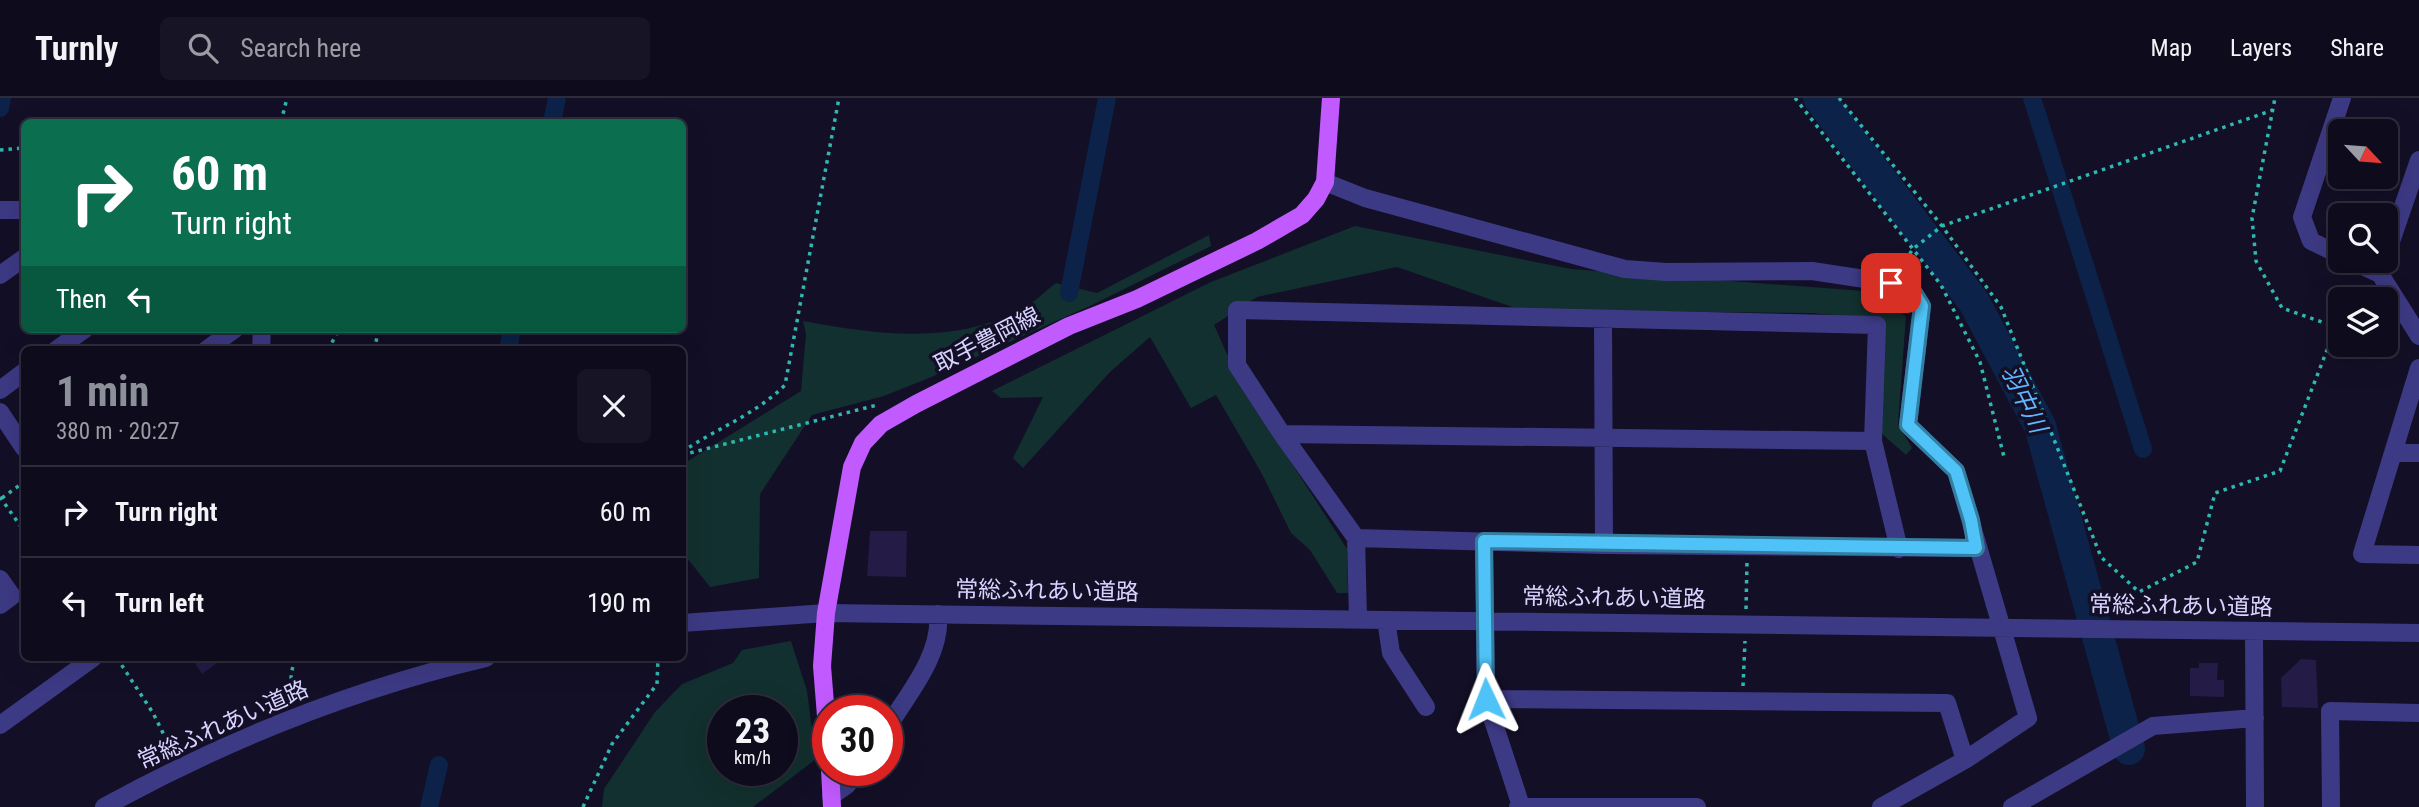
<!DOCTYPE html>
<html lang="en">
<head>
<meta charset="utf-8">
<style>
	:root { --surface:#0e0b1c; --page:#171425; --text:#f1f3f6; --muted:#9b9ba3; --line:#2e2b3b; --accent:#8c9099 }
	body { margin:0; font-family:"Roboto Condensed","Noto Sans JP",sans-serif; background:var(--page); color:var(--text); height:100vh; display:flex; flex-direction:column; font-size:26px; white-space:nowrap }
	* { box-sizing:border-box; margin:0 }
	p { font-size:23px; color:var(--muted) }
	.icon { flex:none; width:38px; height:38px; fill:none; stroke:currentColor; stroke-width:2; stroke-linecap:round; stroke-linejoin:round }
	.map { position:relative; flex:1; overflow:hidden }
	.sheet { position:absolute; left:21px; top:248px; width:665px; height:315px; display:flex; flex-direction:column; background:var(--surface); border-radius:10px; box-shadow:0 7px 28px #0002,0 0 0 2px var(--line) }
	.sheet>* { flex:none }
	.banner { position:absolute; left:21px; top:21px; width:665px; height:214px; border-radius:10px; box-shadow:0 7px 28px #0002,0 0 0 2px var(--line); background:#0b6e4f; color:#fff; overflow:hidden }
	.needle { width:46px; rotate:116deg }
	.controls { position:absolute; left:2328px; top:21px; display:grid; gap:14px }
	.controls a { display:grid; place-items:center; width:70px; height:70px; border-radius:10px; background:var(--surface); box-shadow:0 7px 28px #0002,0 0 0 2px var(--line); font-size:35px }
	.speed { position:absolute; left:707px; top:597px; display:flex; gap:14px; font-size:35px; font-weight:700; text-align:center }
	.speed>* { display:grid; place-content:center; width:91px; height:91px; border-radius:50%; background:var(--surface); box-shadow:0 7px 28px #0002,0 0 0 2px var(--line); line-height:1 }
	.speed small { font-size:18px; font-weight:400 }
	.speed .limit { border:10px solid #d22; background:#fff; color:#111 }
	.pin { position:absolute; display:grid; place-items:center; width:60px; height:60px; color:#fff; margin:-30px; border-radius:14px; box-shadow:0 4px 10px #0006 }
	.me { position:absolute; width:77px; margin:-38px; rotate:358deg; stroke-linejoin:round; filter:drop-shadow(0 0 5px #0008) }
	.turn { display:flex; align-items:center; gap:24px; height:147px; padding:0 35px; font-size:32px }
	.turn .icon { width:91px; height:91px; stroke-width:2.5 }
	.turn b { display:block; font-size:49px; line-height:60px }
	.then { display:flex; align-items:center; height:66px; padding:0 35px; background:#0003; gap:14px; font-size:26px }
	.round { display:grid; place-items:center; flex:none; width:74px; height:74px; border-radius:10px; background:var(--page) }
	.head { display:flex; align-items:center; justify-content:space-between; height:119px; padding:0 35px }
	h1 { font-size:42px; font-weight:700; line-height:52px; color:var(--accent) }
	ul { padding:0; list-style:none }
	li { display:flex; align-items:center; gap:21px; height:91px; padding:0 35px; border-top:2px solid var(--line) }
	li div { flex:1 }
	li b { display:block; font-size:26px }
	li em { font-style:normal }
	header { display:flex; align-items:center; gap:42px; box-sizing:border-box; height:98px; padding:0 35px; background:var(--surface); border-bottom:2px solid var(--line) }
	header strong { font-size:33px }
	nav { display:flex; gap:38px; margin-inline-start:auto; font-size:24px }
	.search { width:490px; height:63px; background:var(--page); display:flex; align-items:center; gap:18px; box-sizing:border-box; padding:0 24px; border-radius:10px; color:var(--muted); font-size:26px }
	.map>svg:first-child { display:block }
</style>
</head>
<body>
<header>
<strong>Turnly</strong>
<div class="search"><svg class="icon" aria-label="search" viewBox="0 0 24 24"><circle cx="10" cy="10" r="6"/><path d="M15 15l6 6"/></svg>Search here</div>
<nav><a>Map</a><a>Layers</a><a>Share</a></nav>
</header>
<div class="map">
<svg width="2419" height="709" viewBox="0 0 2419 709">
	<rect width="100%" height="100%" fill="#130f26"/>
	<path fill="#12302f" fill-rule="evenodd" d="M1355,128l216,43 293,22 42,25 -8,108 14,24 -6,7 -25,-22 2,-113 -71,-7 -291,-3 -124,-43 -140,30 -43,28 26,58 107,166 1,44h-11l-27,-43 -19,-17 -29,-59 -46,-79 -25,13 -41,-71 -40,35 -87,96 -10,-10 30,-61 -42,1 -9,-7 219,-109z
		M1209,137l2,11 -119,59 -163,73 -45,18 -72,19 -52,79 -1,84 -49,9 -27,-34v-89l118,-73 5,-57 -3,-13c72,13 151,25 219,-12 12,-6 23,-18 34,-26l41,10z
		M791,543l16,50 9,68 -63,48h-151l2,-18 51,-77 27,-28 51,-21 9,-13zM723,612h59v60h-59z"/>
	<g fill="none" stroke-linecap="round" stroke-linejoin="round">
		<path stroke="#0c2248" stroke-width="18" d="M2032,0l111,351
			M0,10l2,-10
			M552,24l5,-24
			M1069,195l38,-195
			M508,252l4,-21
			M429,709l10,-42"/>
		<path stroke="#0c2248" stroke-width="32" d="M1819,0l155,204 66,124 89,323"/>
	</g>
	<path fill="#241b47" d="M870,433h37l-1,46 -39,-1z
		M192,560h32l-22,16z
		M2301,561l15,1 2,48 -36,-1 -1,-29z
		M2199,565h19l-1,17h7v17l-34,-1v-28h9z"/>
	<g fill="none" stroke-linecap="round" stroke-linejoin="round">
		<path stroke="#2fb8b0" stroke-width="3.5" stroke-dasharray="3.5 5" stroke-linecap="butt" d="M1795,0l146,187 39,77 24,95
			M1839,0l103,128 59,81 100,250 38,35 58,-30 18,-69 65,-22 56,-144 -54,-19 -26,-47 -4,-43 23,-120
			M281,24l6,-24
			M0,52l24,-2
			M1900,170l13,-19 29,-23 331,-116
			M2385,236l15,5
			M328,252l11,-21
			M374,252l5,-21
			M682,354c35,-24 73,-37 103,-67l54,-287
			M682,357l195,-50
			M0,399l24,34
			M2,400l22,-16
			M1746,511l1,-48
			M117,560l36,55 20,40
			M1743,588l2,-45
			M287,606l7,-46
			M583,709l29,-63 45,-60 1,-26"/>
		<path stroke="#3d3a85" stroke-width="18" d="M1325,84l40,16 260,71 41,3 146,-1 79,12 23,10 8,13 -14,119 48,46 72,247 -63,42 -84,47
			M0,112h24
			M2340,157l-29,-14 -9,-24 40,-119
			M2385,161l34,-99
			M2352,163l28,13
			M2385,163l-5,13 39,62
			M0,177l24,-17
			M1603,222l1,225
			M56,252l29,-21
			M206,252l29,-21
			M261,252l1,-21
			M2419,270l-57,186 57,1
			M0,292l24,-18
			M0,314l24,36
			M1282,336l591,7
			M2393,355h26
			M1356,440l248,7 372,3
			M1484,443l2,158 35,107
			M0,481l12,17 -12,9
			M1358,521l-2,-81 -74,-104 -45,-69v-55l640,15 -4,116 26,108
			M1386,522l5,33 35,54
			M682,525l144,-10 1593,20
			M2254,533l1,176
			M1486,601l461,4 18,57
			M0,627l93,-67
			M887,630c21,-34 55,-73 51,-114
			M831,698l16,-11 12,-15
			M104,709c120,-66 249,-118 382,-149
			M1518,709h179
			M2012,709l141,-81 102,-8
			M2331,709l-1,-96 89,2"/>
		<path stroke="#c25bff" stroke-width="18" d="M828,643l-6,-75 4,-53 26,-146 11,-24 18,-19 35,-20 153,-78 68,-27 120,-58 45,-26 14,-16 9,-17 6,-84
			M830,672l2,37"/>
	</g>
	<g fill="none" stroke-linecap="round" stroke-linejoin="round">
		<g stroke="#337fa1" stroke-width="18">
			<path id="route" d="M1486,601l-2,-158 492,7 -5,-28 -15,-49 -48,-46 14,-119 -8,-13 -23,-10"/>
		</g>
		<use href="#route" stroke="#4fc3f7" stroke-width="12"/>
	</g>
	<g text-anchor="middle" dominant-baseline="central" stroke-width="7" stroke-linejoin="round" paint-order="stroke">
		<g font-size="23" fill="#d9d4ff" stroke="#130f26">
			<text transform="translate(987 242) rotate(-27)">取手豊岡線</text>
			<text transform="translate(1047 493) rotate(1)">常総ふれあい道路</text>
			<text transform="translate(1614 500) rotate(1)">常総ふれあい道路</text>
			<text transform="translate(2181 508) rotate(1)">常総ふれあい道路</text>
			<text transform="translate(223 627) rotate(-24)">常総ふれあい道路</text>
		</g>
		<g font-size="24" font-style="italic" fill="#62b6ff" stroke="#130f26">
			<text transform="translate(2024 301) rotate(64)">羽中川</text>
		</g>
	</g>
</svg>
<div class="controls">
<a><svg class="needle" viewBox="-14 -14 28 28"><path d="M0-13l5 13h-10z" fill="#e53935"/><path d="M0 13l5-13h-10z" fill="#9b9ba3"/></svg></a>
<a><svg class="icon" aria-label="search" viewBox="0 0 24 24"><circle cx="10" cy="10" r="6"/><path d="M15 15l6 6"/></svg></a>
<a><svg class="icon" aria-label="layers" viewBox="0 0 24 24"><path d="M12 4l9 5-9 5-9-5zM3 14l9 5 9-5"/></svg></a>
</div>
<div class="speed"><div>23<small>km/h</small></div><div class="limit">30</div></div>
<div class="pin" style="left:1891px;top:185px;background:#d93025"><svg class="icon" aria-label="arrive" viewBox="0 0 24 24"><path d="M6 21V4h12l-3 4 3 4H6"/></svg></div>
<svg class="me" style="left:1486px;top:601px" viewBox="-20 -20 40 40"><path d="M0-17L14 15 0 8-14 15z" fill="#4fc3f7" stroke="#fff" stroke-width="4"/></svg>
<div class="banner">
<div class="turn"><svg class="icon" aria-label="right" viewBox="0 0 24 24"><path d="M7 20v-9h11M14 6l5 5-5 5"/></svg><div><b>60 m</b>Turn right</div></div>
<div class="then">Then<svg class="icon" aria-label="left" viewBox="0 0 24 24"><path d="M17 20v-9H6M10 6l-5 5 5 5"/></svg></div>
</div>
<section class="sheet">
<div class="head"><div><h1>1 min</h1><p>380 m · 20:27</p></div><a class="round"><svg class="icon" aria-label="close" viewBox="0 0 24 24"><path d="M6 6l12 12M18 6L6 18"/></svg></a></div>
<ul>
<li><svg class="icon" aria-label="right" viewBox="0 0 24 24"><path d="M7 20v-9h11M14 6l5 5-5 5"/></svg><div><b>Turn right</b></div><em>60 m</em></li>
<li><svg class="icon" aria-label="left" viewBox="0 0 24 24"><path d="M17 20v-9H6M10 6l-5 5 5 5"/></svg><div><b>Turn left</b></div><em>190 m</em></li>
</ul>
</section>
</div>
</body>
</html>
